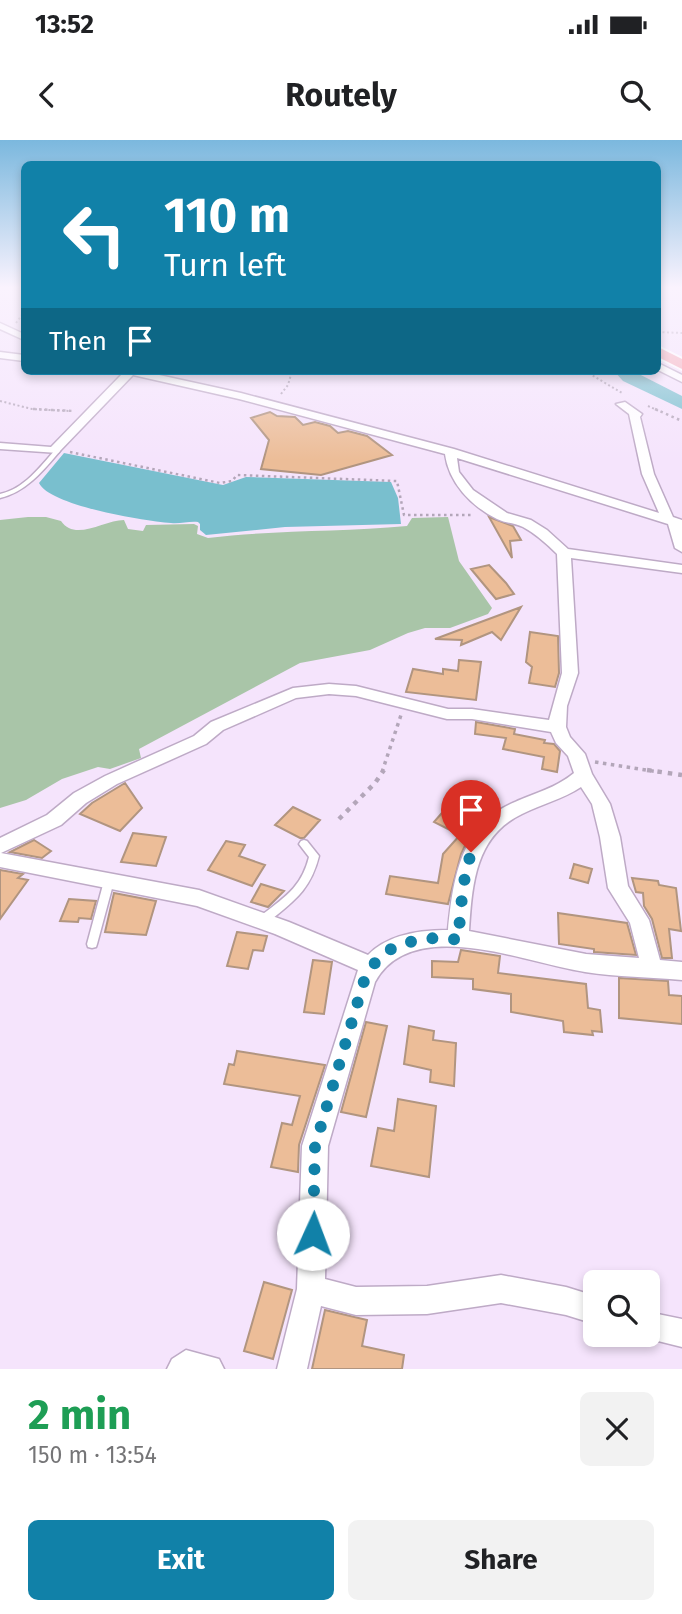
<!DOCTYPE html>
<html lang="en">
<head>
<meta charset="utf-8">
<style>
	:root { --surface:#fff; --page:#f2f2f2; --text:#202124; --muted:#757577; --accent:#1181a8 }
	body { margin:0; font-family:"Fira Sans",sans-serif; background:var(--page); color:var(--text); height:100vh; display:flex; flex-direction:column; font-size:26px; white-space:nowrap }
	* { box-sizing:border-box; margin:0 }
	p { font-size:23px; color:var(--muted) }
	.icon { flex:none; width:38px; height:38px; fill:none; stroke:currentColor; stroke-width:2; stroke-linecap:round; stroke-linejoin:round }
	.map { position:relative; height:1229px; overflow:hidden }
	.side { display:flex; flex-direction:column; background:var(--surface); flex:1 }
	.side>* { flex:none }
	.guide { position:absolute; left:21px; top:21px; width:640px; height:214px; border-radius:10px; box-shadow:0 4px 10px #0003; background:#1181a8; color:#fff; overflow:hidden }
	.tools { position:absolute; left:583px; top:1130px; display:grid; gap:14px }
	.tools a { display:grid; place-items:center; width:77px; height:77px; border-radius:10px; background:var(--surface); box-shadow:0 4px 10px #0003; font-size:35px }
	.pin { position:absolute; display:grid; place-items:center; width:60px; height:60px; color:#fff; margin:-72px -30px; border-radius:50% 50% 50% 0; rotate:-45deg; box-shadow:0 0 7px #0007 }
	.pin .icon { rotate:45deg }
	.me { position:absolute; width:77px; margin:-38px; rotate:2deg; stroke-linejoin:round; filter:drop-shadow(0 0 5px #0008) }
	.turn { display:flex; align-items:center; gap:24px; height:147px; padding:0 28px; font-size:32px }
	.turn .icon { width:91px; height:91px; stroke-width:2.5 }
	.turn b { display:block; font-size:49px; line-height:60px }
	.then { display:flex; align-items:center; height:66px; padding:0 28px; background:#0003; gap:14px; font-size:26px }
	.round { display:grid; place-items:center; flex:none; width:74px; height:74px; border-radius:10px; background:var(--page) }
	.headline { display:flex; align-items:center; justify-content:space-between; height:119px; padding:0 28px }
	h1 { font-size:42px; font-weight:700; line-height:52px; color:#1e9e55 }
	.button { display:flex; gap:14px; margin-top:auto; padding:14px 28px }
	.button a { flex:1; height:80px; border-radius:10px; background:var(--accent); color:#fff; font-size:28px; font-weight:700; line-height:80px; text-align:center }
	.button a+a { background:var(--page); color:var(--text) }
	.status { display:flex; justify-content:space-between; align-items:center; height:49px; padding:0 35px; background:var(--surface); direction:ltr }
	.status svg { height:19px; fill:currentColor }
	header { display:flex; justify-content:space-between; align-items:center; height:91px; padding:0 28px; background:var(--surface); font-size:32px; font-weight:700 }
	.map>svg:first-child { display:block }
</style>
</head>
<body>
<div class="status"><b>13:52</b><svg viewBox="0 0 49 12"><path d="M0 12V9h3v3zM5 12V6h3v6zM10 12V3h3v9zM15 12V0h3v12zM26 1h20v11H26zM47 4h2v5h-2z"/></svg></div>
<header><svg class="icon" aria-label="back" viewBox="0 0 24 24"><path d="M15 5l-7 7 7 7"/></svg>Routely<svg class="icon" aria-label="search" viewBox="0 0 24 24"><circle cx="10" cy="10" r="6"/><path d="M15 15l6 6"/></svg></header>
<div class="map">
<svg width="682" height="1229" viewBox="0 0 682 1229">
	<rect width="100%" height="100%" fill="#f5e4fc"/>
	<path fill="#a9c5a8" d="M28,377h18l15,4c14,21 43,-1 63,-1l4,9 15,2 3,-6 48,-1 4,2 -1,8 11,4c67,-8 133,-6 199,-12l5,-8 36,-1 11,44 33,47 -4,6 -38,14h-25l-17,5 -38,17 -70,13 -161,86 2,9 -31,11 -12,-2 -36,12 -36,21 -26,8v-288z"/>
	<path fill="#79bfce" d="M64,313l159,32 23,-8 145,5 7,16 3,26 -116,3 -79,8 -6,-5v-6l-2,-2c-9,-1 -18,2 -27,1 -26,-2 -121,-17 -132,-40z"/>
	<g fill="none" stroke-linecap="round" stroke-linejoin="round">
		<path fill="#79bfce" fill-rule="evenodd" d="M614,231h19l49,25v13l-59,-28z"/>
	</g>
	<path fill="#ecbd98" stroke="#b19580" stroke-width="2" d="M270,272l7,4 18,1 8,8 12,-3 15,4 8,7 10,-2 19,5 25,19 -71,20 -60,-6 8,-29 -18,-22z
		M489,377l24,9 8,14 -11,1 2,17z
		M489,425l17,18 8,11 -18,5 -25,-30z
		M521,467l-20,33 -9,-8 -31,13 1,-5 -27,-1z
		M530,492l28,4 1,37 -4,14 -26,-4 3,-16 -6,-5z
		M459,520l22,2 -5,38 -70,-8 7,-23 30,5v-5l15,2z
		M476,582l39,7 -1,5 31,6 -1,3 10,1 6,7 -3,21 -15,-3 2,-12 -41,-8 3,-11 -31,-4z
		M125,643l17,25 -22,23 -40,-17 12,-11z
		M455,658l37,15 -23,24 -8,17 -13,50 -62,-10 4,-18 48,7 5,-29 17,-19 -26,-13z
		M293,667l27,13 -16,18h-4l-25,-13z
		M133,693l33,4 -10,29 -35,-4z
		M34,700l17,11 -9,7 -32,-6z
		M226,701l19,4 -6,11 26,9 -13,21 -44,-16z
		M574,724l18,5 -4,14 -18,-5z
		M0,730l23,4 -5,4 10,2 -28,39z
		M632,738l26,3 1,4 17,3 5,43 -12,-2 3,29h-10l-10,-39 -8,-13 -1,-13 -7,-1z
		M261,744l23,7 -16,16 -17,-5z
		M114,753l42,8 -10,34 -41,-3z
		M69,759l27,2 -5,18 -12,-1 -1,4 -18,-1z
		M558,773l69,10 9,32 -42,-3v-3l-35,-5z
		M237,792l30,4 -4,15 -10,-1 -5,19 -21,-3z
		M461,810l39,6 -2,17 88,11 2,24 12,2 2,22 -10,-1 1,4 -29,-3 -1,-11 -52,-9v-18l-38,-5v-10l-41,-2v-16l26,1z
		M313,820l19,2 -8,52 -20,-2z
		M619,838l49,3 1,14 13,1v28l-63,-6z
		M366,882l21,4 -21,91 -25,-5z
		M409,886l25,5 -1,9 23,3 -2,43 -24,-4 1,-12 -27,-6z
		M237,911l88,14 -26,80 -1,27 -27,-5 11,-44 10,2 8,-29 -76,-12 5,-20 5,1z
		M398,959l38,7 -7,71 -58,-11 7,-38 16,3z
		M264,1142l28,8 -19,69 -29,-8z
		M325,1170l42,10 -5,26 42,9 -2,14h-90z"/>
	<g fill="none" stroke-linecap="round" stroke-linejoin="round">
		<g stroke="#beaac6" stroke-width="3">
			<path id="service" d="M55,310l5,1c-17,20 -34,41 -60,47v-4c24,-5 40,-27 55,-44z
				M304,700l3,1 12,15c-9,36 -27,46 -53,68l-4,1 -4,-1 -1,-3 1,-3c25,-20 43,-29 51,-61l-10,-13 2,-3z
				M109,737l4,1 1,3 -17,63 -1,3 -4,1 -4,-1 -1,-3 17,-63 1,-3z"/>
		</g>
		<g stroke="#beaac6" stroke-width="3">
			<path id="minor" d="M0,183l24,11v6l-24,-11z
				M0,212l24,3v6l-24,-3z
				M658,223l24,12v7l-24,-12z
				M122,231h19l100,22 213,56 205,64 -17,-39 -13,-60 -13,-10 9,-2 17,12 -2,3 14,57 19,43 9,3v32l-7,-4 -7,-24 -211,-66 2,14 14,18 34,23 24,7 16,10 21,19 114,16v8l-111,-15 7,115 -11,33 -1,21 4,10 15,17 7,20 18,30 10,33 8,49 21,34 11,40 22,2v18c-32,-3 -65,-3 -97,-8 -59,-9 -173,-58 -210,10l-47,164 -3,133 31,8 71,-1 74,-11 65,12 29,9v28l-29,-9 -65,-12 -74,11 -71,1 -35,-9 -14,63h-30l20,-80 5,-143 56,-176 -83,-36 -78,-28 -197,-39v-29l47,-23 27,-22 31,-17 89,-40 17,-14 82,-34 36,-4 27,2 92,23h24l77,11 13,-47 -5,-119c-10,-10 -21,-20 -34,-27 -8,-4 -18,-4 -26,-8 -26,-13 -48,-36 -52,-65l-206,-55 -106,-24 -75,78 -58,-4v-6l51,4 72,-74zM329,554l27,2 91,23h25l79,13 5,11 12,13 6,17c-18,15 -39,20 -59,29 -54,22 -62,76 -67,128 -27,0 -60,4 -80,25l-79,-33 -90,-32 -198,-37 60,-28 25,-22 31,-19 89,-40 17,-14 73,-32zM581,647l11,17 8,33 8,51 22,35 9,35 -53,-4 -117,-23c3,-46 6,-95 53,-117 20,-10 41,-15 59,-27z
				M648,1172l34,7v28l-44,-11 10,-1z
				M186,1210l33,9 5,10h-57l5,-10z"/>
		</g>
		<g stroke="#fff" stroke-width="4">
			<path id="primary" d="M658,207l24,12v10l-24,-12z"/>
		</g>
		<path stroke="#b3a6b9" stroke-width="2" stroke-dasharray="2 2.5" stroke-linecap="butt" d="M16,183l8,-11
			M658,192l24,1
			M585,231l37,22
			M281,254l7,-9 4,-14
			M0,261l32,8 37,2
			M648,266l11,5"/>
		<path stroke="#b3a6b9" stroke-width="2.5" stroke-dasharray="2.5 3.5" stroke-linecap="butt" d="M33,269l41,2
			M655,269l27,12
			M70,312l150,31 12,-2 5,-6 160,6 7,34h69"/>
		<path stroke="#b3a6b9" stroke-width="3.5" stroke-dasharray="3.5 4.5" stroke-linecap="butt" d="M595,622l64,10
			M382,632l19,-57"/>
		<path stroke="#b3a6b9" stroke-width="4.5" stroke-dasharray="4.5 6" stroke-linecap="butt" d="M647,630l35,5
			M339,679l36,-36 9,-13"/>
		<use href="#service" fill="#fff" fill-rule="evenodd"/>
		<use href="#minor" fill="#fff" fill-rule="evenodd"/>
		<use href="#primary" fill="#f5aab5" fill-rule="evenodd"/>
	</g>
	<linearGradient id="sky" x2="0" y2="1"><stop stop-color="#7bb8de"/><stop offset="0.46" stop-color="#faf3fe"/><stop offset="1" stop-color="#faf3fe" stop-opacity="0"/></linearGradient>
	<rect width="682" height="320" fill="url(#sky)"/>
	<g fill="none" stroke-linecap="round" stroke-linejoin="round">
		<path stroke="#1181a8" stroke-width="12" stroke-dasharray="0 21.6" d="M313,1094l2,-88 49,-165c5,-7 9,-17 15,-23 18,-18 56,-23 79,-18l5,-54 8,-34"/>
	</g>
</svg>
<div class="tools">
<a><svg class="icon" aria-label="search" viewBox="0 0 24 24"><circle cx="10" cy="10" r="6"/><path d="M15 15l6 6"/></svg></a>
</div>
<div class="pin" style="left:471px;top:712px;background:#d93025"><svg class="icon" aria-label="arrive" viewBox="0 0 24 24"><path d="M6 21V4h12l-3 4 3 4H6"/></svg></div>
<svg class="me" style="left:313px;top:1094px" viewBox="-20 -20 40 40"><circle r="19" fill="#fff"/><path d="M0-13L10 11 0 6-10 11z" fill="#1181a8"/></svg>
<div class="guide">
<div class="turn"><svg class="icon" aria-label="left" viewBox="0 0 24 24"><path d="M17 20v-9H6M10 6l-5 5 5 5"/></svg><div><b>110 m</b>Turn left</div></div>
<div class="then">Then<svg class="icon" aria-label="arrive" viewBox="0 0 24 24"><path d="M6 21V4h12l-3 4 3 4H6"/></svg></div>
</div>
</div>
<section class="side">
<div class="headline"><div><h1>2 min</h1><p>150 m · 13:54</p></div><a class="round"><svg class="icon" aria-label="close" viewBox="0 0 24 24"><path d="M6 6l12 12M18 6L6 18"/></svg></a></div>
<div class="button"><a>Exit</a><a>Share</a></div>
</section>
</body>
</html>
